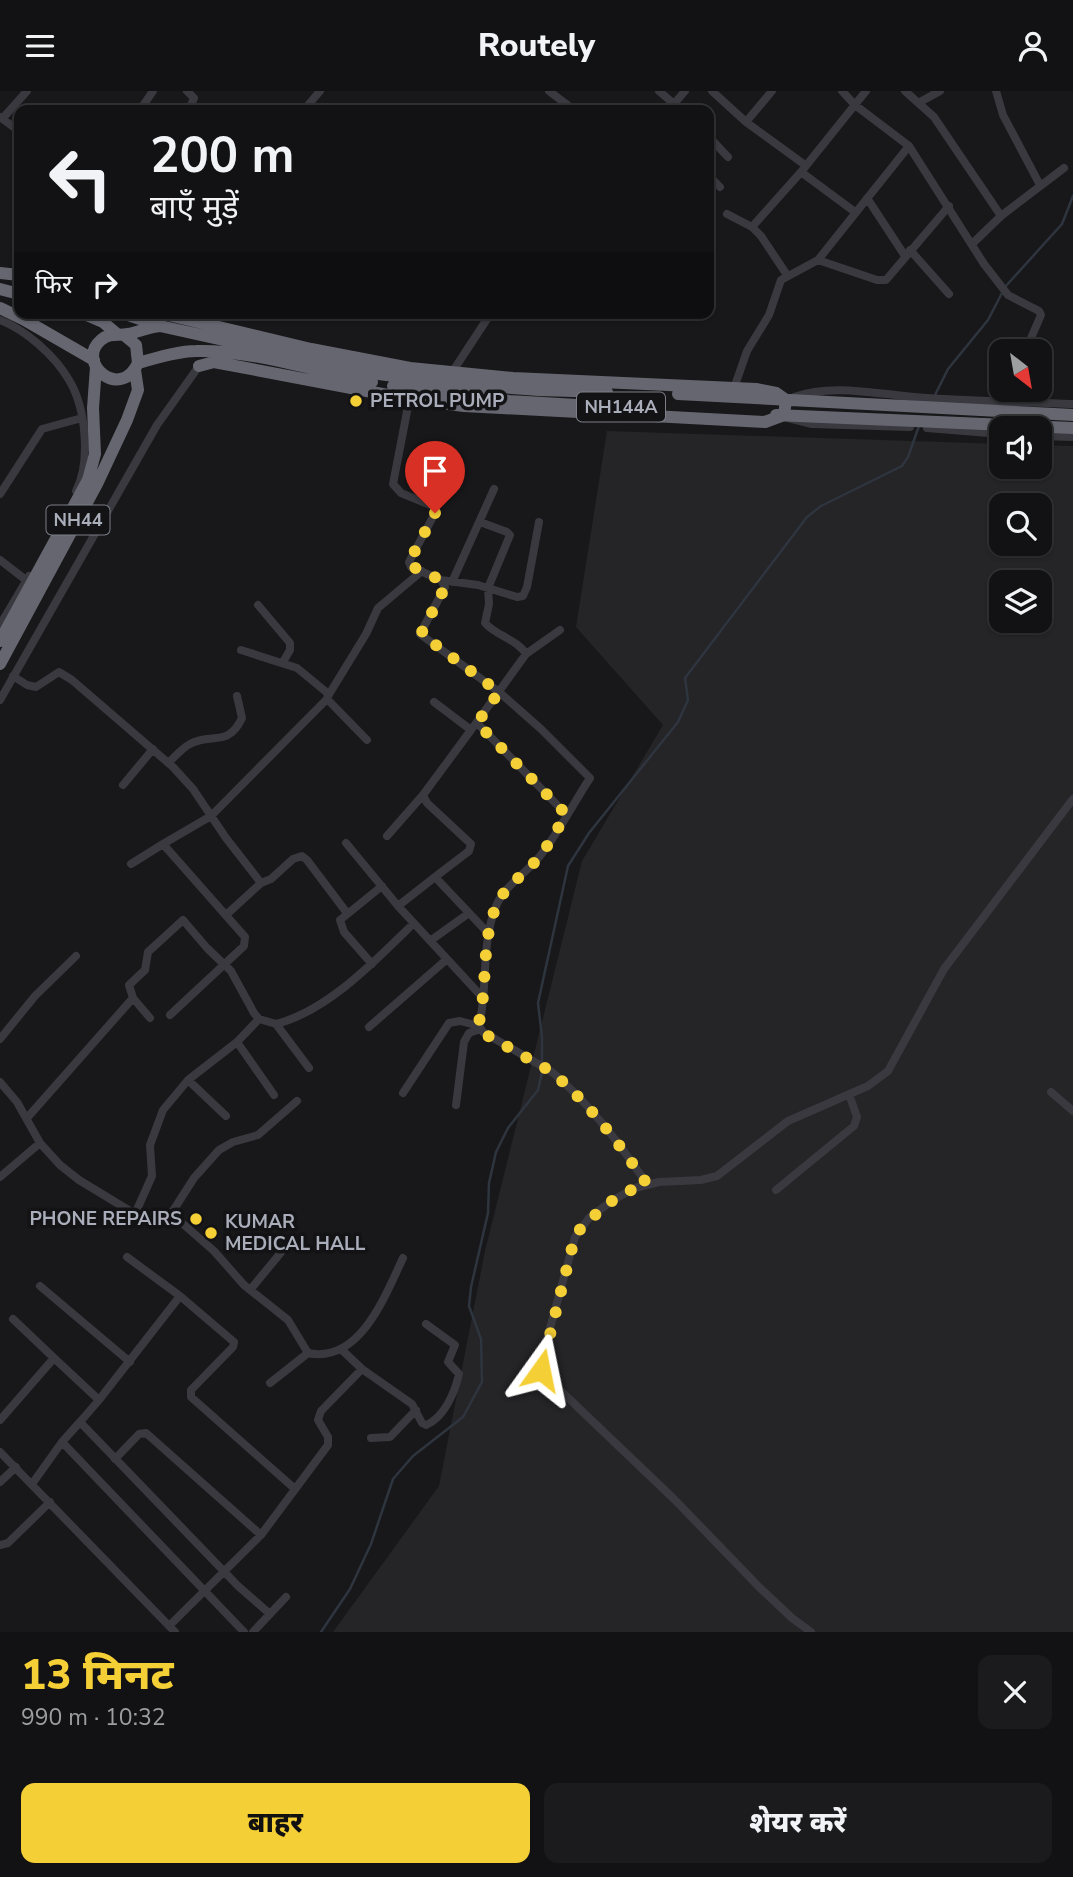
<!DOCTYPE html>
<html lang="hi">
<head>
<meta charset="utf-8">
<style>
	:root { --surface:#121214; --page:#1b1b1d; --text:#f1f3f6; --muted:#9c9ea0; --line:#313234; --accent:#f5cf36 }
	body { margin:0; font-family:"Nunito Sans","Noto Sans Devanagari",sans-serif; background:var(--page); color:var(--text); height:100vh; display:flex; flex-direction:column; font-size:26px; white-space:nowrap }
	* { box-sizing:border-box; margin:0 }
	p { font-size:23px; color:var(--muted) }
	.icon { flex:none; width:38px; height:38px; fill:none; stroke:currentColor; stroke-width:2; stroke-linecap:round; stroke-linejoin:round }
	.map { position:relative; height:1541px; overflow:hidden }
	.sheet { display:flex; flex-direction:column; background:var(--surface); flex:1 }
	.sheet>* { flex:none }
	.guide { position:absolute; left:14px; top:14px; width:700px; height:214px; border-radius:14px; box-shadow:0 2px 5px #0004,0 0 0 2px var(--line); background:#121214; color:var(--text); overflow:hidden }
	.needle { width:46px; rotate:149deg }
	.tools { position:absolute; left:989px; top:248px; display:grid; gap:14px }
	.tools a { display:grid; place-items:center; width:63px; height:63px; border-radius:14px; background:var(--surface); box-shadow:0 2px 5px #0004,0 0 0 2px var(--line); font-size:35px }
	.pin { position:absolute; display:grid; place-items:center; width:60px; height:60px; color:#fff; margin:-72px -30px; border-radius:50% 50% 50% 0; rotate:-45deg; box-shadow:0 0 7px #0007 }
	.pin .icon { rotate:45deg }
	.me { position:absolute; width:77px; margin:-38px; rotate:12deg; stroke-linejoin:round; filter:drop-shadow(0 0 5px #0008) }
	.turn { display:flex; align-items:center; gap:24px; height:147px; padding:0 21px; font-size:32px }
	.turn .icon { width:91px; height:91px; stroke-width:2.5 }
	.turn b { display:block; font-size:49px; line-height:60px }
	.then { display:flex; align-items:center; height:66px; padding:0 21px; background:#0003; gap:14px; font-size:26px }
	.round { display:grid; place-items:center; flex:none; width:74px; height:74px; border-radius:14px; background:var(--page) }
	.overview { display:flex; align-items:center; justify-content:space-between; height:119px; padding:0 21px }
	h1 { font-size:42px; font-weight:800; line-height:52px; color:var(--accent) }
	.button { display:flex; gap:14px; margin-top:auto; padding:14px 21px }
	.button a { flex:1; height:80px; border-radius:14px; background:var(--accent); color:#111; font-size:28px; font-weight:800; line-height:80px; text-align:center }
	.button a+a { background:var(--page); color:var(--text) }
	header { display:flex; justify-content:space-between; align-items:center; height:91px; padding:0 21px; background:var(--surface); font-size:32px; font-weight:800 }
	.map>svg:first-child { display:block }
</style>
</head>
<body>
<header><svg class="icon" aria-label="menu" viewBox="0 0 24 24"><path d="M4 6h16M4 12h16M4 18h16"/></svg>Routely<svg class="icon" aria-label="person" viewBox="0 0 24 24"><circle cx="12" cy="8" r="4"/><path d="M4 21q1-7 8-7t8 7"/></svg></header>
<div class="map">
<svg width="1073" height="1541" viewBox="0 0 1073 1541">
	<rect width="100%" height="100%" fill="#18181a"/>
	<path fill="#252427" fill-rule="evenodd" d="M607,340l394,13v23h39v-22l33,1v1186h-740l106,-146 46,-235 97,-390 81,-136 -87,-98zM1001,415h39v38h-39zM1001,492h39v38h-39z"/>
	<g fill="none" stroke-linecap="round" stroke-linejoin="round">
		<path stroke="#2e353f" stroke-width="2.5" d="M1005,196l57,-63 11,-28
			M935,304l13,-26 40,-49 14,-27
			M321,1541l29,-43 21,-45 22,-65 20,-23 50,-39 19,-35 -1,-43 -12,-33 2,-19 17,-74 1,-30 7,-31 12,-24 30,-38 4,-18v-35l-4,-34 30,-137 21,-33 89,-111 10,-22 -3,-22 122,-161 14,-11 81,-40 6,-9 11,-31"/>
		<path stroke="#39393f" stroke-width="8" d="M187,0l7,7 -5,12
			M549,0l25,19
			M659,0l22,19
			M712,0l34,31 59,43
			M842,0l13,14 54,41 75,118 24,31 31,16 2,4 -16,37
			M905,0l29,26 67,99
			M996,0l7,24 37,70
			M920,11l20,-11
			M674,13l11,-13
			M140,19l13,-19
			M304,19l16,-19
			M0,26l19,14
			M3,27l24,-27
			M746,31l26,-31
			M709,46l19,20
			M801,81l54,40
			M709,85l11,11
			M867,107l38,58
			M727,123l25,13 9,9 26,39
			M752,136l49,-55 65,-81
			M972,153l29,-28 63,-48
			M910,159l39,44
			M818,169l59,20h9l63,-74
			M0,229c26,10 55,36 69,60 17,28 22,82 7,111
			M451,283l40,-61
			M1025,299l1,12
			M733,300l14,-40 22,-36 12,-35 37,-20 91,-114
			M410,305l-17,88 8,9 34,14v6l-26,49 2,5 30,13 4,7 -25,47 79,58 42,37 49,49c-17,26 -31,54 -50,78 -13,17 -38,31 -45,53 -14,37 -7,79 -16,117l4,6 69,40c39,33 67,71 95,112
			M794,306c41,-15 91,-1 133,1 49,3 98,4 146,6
			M788,327l24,6 98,3
			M927,337l74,6
			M1040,345l33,1
			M0,403l42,-65 40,-11
			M0,469l26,20
			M441,489l37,5 39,12 6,-1 4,-9 12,-65
			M452,491l42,-93
			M258,514l32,38v7l-7,12
			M0,534l29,-49
			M526,563l34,-24
			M13,585l14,9 9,2 23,-15 13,8 101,87 20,22 33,49 35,45
			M328,605l38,-62 12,-26 44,-37
			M327,608l40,41
			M0,609l157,-275 42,-59
			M434,611l37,28 -48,65 4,8 44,41 -2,7 -34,26
			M477,632l89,91
			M471,639l55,-76c-9,-15 -30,-18 -41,-31l4,-19 -1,-16 22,-53 -3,-3 -27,-10
			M168,672c7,-6 14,-15 22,-19 21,-12 38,4 52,-26l-5,-22
			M123,694l30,-36
			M387,745l36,-41
			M346,752l52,63
			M163,753l48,-28 116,-117 1,-5 -3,-3 -28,-23 -56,-18
			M131,773l32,-20 82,93 -1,9 -74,69
			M226,824l35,-32 10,-4 22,-20 9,-3 5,4 40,53
			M430,850l39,-28
			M372,873l-28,-32 -4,-12 42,-34
			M484,908l-86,-93 37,-29 54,57
			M150,927l-17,-20 -4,-13 16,-15 3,-18 35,-32 24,28 24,23 23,42 5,6 17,5 33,44
			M276,933c52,-13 101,-65 138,-101
			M369,936l77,-67
			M0,948l35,-43 41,-40
			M237,951l37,53
			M188,989l38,36
			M0,991l17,20 23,41 20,22 19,15 56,34 13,3h21l13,6 32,28 30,34 44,35 20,33c52,11 77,-57 95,-95
			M1051,1001l22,19
			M403,1002l46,-70 11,-2 19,5
			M456,1014l8,-63 5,-9 11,-4
			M27,1027l106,-120
			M0,1086l40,-34
			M776,1099l78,-64 3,-9 -8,-23
			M135,1123l17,-38 -2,-31 13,-35 25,-30 49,-38 22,-23
			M169,1126l25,-39 25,-28 14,-8 25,-7 39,-34
			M40,1195l90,76
			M250,1199l33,-40
			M180,1205l54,46 -1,5 -42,43v7l104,92
			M13,1228l41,39
			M342,1259l20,19 50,35 10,19 4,2c18,-7 29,-33 33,-51l-11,-12 7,-17 -29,-21
			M270,1292l38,-30
			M99,1309l81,-104 -53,-39
			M0,1329l54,-62 45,42 -19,22 158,164 32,28
			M80,1331l-18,20 182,190
			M371,1347l19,-1 26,-27
			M0,1361l175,180
			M115,1368l24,-25 7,-1 115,102
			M0,1391l16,-15
			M32,1393l30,-42
			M0,1454l8,-2 42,-41
			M169,1535l92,-91 67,-90v-8l-10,-17 3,-9 41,-42
			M253,1541l33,-35
			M811,1541l-19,-14 -32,-30 -86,-89 -132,-126 -1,-12 34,-124 14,-19 24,-18 22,-12 24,-6 42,-2 16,-4 71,-55 80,-35 20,-15 56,-102 129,-170"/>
		<path stroke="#656670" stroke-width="12" d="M0,182l19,2
			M0,198l19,5
			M0,217l23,11 71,41
			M82,222l21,9 14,12
			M122,222l36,12
			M160,222l151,36 99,19 103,10 243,11 20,4 10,7 -2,15 -19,7 -301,-16 -55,-7 -195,-37 -15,4
			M124,244l12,10 2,18c-18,39 -63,-1 -37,-23 9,-8 17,-4 27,-6 11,-2 20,-7 32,-8l219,48 67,9 93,7 68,2
			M138,272c19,-5 39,-12 58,-12 52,-2 124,21 176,31
			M393,295l116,15 85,5
			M678,303l395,21
			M776,324l297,13
			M0,550l88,-161 7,-26 -2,-46 3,-41
			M0,573l97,-180 30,-64 11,-30 -3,-20"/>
	</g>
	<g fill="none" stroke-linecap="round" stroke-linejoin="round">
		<path stroke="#f5cf36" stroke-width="12" stroke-dasharray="0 21.6" d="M435,422l-26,49 2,4 30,14 4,7 -24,47 78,58 -22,31 89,91c-8,14 -16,29 -26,42 -13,17 -38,31 -45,53 -14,37 -7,79 -17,117l5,7 69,39c41,36 64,68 95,112l-12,4 -22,12 -32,27 -9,21 -31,122"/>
	</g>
	<g fill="#f5cf36" stroke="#131315" stroke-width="2.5">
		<circle cx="356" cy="310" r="7"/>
		<circle cx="196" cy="1128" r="7"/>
		<circle cx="211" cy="1142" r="7"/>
	</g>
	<g text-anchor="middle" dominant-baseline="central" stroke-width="7" stroke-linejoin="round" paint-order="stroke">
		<g fill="#131315" stroke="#7d7f88" stroke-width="2">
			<rect x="577" y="301.5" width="88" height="29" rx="5"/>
			<rect x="46.5" y="414.5" width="63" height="29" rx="5"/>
		</g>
		<g font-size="18" font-weight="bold" fill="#aaadba">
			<text x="621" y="316">NH144A</text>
			<text x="78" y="429">NH44</text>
		</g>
		<g font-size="19" font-weight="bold" fill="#aaadba" stroke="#131315" text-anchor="start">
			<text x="370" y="310">PETROL PUMP</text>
			<text x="182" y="1128" text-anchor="end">PHONE REPAIRS</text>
			<text x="225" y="1131">KUMAR<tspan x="225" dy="22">MEDICAL HALL</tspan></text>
		</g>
	</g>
</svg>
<div class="tools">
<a><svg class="needle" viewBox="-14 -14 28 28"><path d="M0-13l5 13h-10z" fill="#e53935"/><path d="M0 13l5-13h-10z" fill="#9c9ea0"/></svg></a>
<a><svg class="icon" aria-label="sound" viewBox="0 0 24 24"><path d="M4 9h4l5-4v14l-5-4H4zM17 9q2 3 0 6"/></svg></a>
<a><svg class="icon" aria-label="search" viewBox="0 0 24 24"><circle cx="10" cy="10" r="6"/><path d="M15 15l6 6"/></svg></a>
<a><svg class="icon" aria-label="layers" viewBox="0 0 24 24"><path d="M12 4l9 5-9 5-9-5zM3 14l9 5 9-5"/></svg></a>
</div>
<div class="pin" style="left:435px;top:422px;background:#d93025"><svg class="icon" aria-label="arrive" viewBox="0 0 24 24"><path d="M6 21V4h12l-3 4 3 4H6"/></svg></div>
<svg class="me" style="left:541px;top:1279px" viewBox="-20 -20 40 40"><path d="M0-17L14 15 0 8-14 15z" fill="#f5cf36" stroke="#fff" stroke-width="4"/></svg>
<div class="guide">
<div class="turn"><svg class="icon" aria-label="left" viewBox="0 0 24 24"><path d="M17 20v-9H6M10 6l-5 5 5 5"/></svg><div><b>200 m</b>बाएँ मुड़ें</div></div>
<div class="then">फिर<svg class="icon" aria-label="right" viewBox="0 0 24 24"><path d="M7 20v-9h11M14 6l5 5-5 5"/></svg></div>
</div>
</div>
<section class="sheet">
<div class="overview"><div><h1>13 मिनट</h1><p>990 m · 10:32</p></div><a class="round"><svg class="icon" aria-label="close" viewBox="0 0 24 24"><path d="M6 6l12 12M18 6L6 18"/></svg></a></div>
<div class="button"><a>बाहर</a><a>शेयर करें</a></div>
</section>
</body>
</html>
